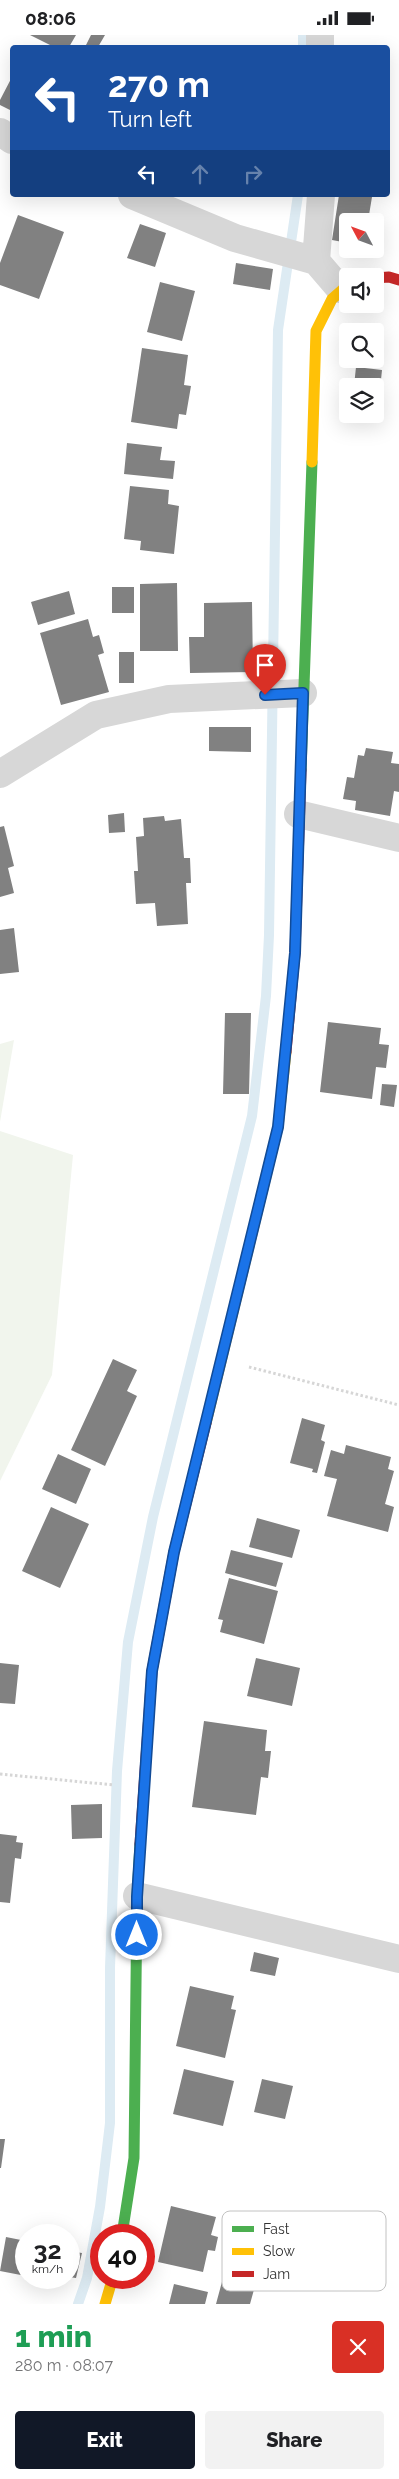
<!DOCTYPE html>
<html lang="en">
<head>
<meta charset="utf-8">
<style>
	:root { --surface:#fff; --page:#f2f2f2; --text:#202124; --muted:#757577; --accent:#111827 }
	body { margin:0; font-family:Raleway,sans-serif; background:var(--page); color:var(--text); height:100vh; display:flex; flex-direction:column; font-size:19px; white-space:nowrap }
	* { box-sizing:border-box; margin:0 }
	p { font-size:16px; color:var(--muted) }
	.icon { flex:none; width:28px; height:28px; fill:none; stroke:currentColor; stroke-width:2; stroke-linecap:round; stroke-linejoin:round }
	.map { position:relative; height:2269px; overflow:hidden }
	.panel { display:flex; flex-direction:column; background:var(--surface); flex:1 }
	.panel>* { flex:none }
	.hud { position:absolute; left:10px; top:10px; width:380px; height:152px; border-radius:5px; box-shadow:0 5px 20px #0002; background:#1a4fa0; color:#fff; overflow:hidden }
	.needle { width:32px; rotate:311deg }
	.tools { position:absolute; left:339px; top:178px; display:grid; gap:10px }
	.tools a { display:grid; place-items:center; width:45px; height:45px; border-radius:5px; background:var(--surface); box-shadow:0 5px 20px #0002; font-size:25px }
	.speed { position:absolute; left:15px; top:2189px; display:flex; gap:10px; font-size:25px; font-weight:700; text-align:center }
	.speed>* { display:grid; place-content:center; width:65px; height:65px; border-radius:50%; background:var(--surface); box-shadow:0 5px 20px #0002; line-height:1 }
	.speed small { font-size:12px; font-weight:400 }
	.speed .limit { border:8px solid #d22; background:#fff; color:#111 }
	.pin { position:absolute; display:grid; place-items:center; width:42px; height:42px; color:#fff; margin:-51px -21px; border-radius:50% 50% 50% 0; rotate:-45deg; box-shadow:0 0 5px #0007 }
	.pin .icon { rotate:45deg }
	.me { position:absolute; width:55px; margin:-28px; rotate:0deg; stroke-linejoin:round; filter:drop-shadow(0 0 4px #0008) }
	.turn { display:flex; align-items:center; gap:18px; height:105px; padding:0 15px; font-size:22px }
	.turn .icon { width:65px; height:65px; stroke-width:2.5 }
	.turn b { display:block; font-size:35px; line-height:42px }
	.lanes { display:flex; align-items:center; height:48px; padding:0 15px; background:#0003; justify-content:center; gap:25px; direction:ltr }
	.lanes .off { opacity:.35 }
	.round { display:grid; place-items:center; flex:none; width:52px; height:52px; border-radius:5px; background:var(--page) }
	.head { display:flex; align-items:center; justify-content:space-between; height:85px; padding:0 15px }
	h1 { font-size:30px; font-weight:800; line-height:38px; color:#1e9e55 }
	.cta { display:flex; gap:10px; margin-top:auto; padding:10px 15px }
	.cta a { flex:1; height:58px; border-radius:5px; background:var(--accent); color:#fff; font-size:20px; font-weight:800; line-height:58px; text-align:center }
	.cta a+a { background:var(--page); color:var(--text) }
	.status { display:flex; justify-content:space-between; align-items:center; height:35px; padding:0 25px; background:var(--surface); direction:ltr }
	.status svg { height:14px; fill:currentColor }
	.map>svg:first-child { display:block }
</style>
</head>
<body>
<div class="status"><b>08:06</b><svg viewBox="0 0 49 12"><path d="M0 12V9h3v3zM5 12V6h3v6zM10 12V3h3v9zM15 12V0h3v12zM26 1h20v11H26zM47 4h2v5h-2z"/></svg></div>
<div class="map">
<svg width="399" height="2269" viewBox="0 0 399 2269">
	<rect width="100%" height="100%" fill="#fff"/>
	<path fill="#f1f5ed" d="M14,1005l-14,82v-78z
		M0,1096l73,24 -21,220 -52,106z"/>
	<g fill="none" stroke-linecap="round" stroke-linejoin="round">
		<path stroke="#ddebf3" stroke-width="10" d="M303,0v12
			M78,2269l9,-26 13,-71 10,-84v-155l7,-197 11,-129 25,-125 99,-401 14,-120 3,-61 9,-605 20,-135"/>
	</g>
	<path fill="#818181" d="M30,0h46l-7,12h-15z
		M91,0h14l-7,12h-13z
		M12,42v34l-12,-6v-5z
		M339,160l33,2 -4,24h-20v22l-16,-3z
		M18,180l46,17 -25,67 -39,-14v-22z
		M140,189l26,9 -11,34 -28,-9z
		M236,228l37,6 -3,21 -37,-6z
		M160,247l35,9 -13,50 -35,-9z
		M142,313l46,7 -4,30 7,1 -5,29 -7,-1 -2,15 -46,-7z
		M356,332l26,3 -3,29h-4v-13h-21z
		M127,408l35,4 -2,13 15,1 -2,18 -49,-5z
		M130,451l39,4 -1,14 11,2 -5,48 -34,-4 1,-9 -17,-2z
		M177,548l1,68h-38v-67z
		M112,552h22v26h-22z
		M69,556l6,23 -37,11 -7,-23z
		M252,567l1,70 -63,1 -1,-36h15v-34z
		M88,584l5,18 6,-2 5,18 -6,2 11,37 -48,13 -21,-72z
		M119,617h15v31h-15z
		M209,692h42v25l-42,-1z
		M366,713l27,4 -2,11 8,1v28l-5,-1 -4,25 -35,-6 1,-9 -13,-2 4,-22 7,1 4,-23 6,1z
		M124,778l1,19 -16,1 -1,-18z
		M164,781l1,5 16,-2 3,39h6l1,25h-5l2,41 -31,2 -2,-23 -19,1 -2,-33h4l-2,-34 8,-1 -1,-18z
		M4,791l10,40 -6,2 6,25 -14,4v-70z
		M14,893l5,44 -19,2v-44z
		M225,978h26l-2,81h-26z
		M328,987l53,6 -2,16 10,1 -3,23 -10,-1 -4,32 -52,-7z
		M382,1049l15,1 -3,22 -14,-2z
		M113,1324l24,11 -10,21 10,5 -32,70 -34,-16z
		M302,1383l23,7 -4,15 4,2 -8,31 -5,-1 1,-3 -23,-6z
		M346,1410l45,12 -3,12 6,2 -9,33 9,3 -6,25 -61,-16 10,-37 -13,-3 7,-26 13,4z
		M58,1419l33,15 -15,35 -34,-15z
		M51,1472l38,17 -29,64 -38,-17z
		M257,1483l43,12 -8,28 -43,-11z
		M231,1515l52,13 -7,24 -51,-14z
		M229,1543l49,13 -14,53 -44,-12 3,-12 -5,-1z
		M256,1623l44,10 -8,38 -45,-10z
		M0,1628l19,2 -4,39 -15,-1z
		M204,1686l63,9 -2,21h6l-3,27 -7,-1 -5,38 -64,-8z
		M102,1769v34l-30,1 -1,-34z
		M0,1799l17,2 -1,6 7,1 -2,16 -6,-1 -5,45 -10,-1z
		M254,1917l25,6 -4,18 -25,-5z
		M190,1951l44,10 -3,13 5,1 -11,48 -49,-12z
		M184,2034l50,12 -11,45 -50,-12z
		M262,2044l31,7 -8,33 -31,-7z
		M0,2104h5l-4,29h-1z
		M171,2171l45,11 -5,18 7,2 -3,14 -7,-1 -5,22 -45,-10z
		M6,2202l20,4v35l-26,-5z
		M69,2216l13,2 -6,25 -7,-1z
		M223,2243l32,8 -5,18h-34z
		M174,2249l34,8 -3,12h-36z"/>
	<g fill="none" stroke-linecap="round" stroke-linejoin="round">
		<path stroke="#d6d6d6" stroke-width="3" stroke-dasharray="2.5 2.5" stroke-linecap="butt" d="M249,1332l150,38
			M0,1739l114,11"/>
		<path stroke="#d7d7d7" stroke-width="28" d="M320,0v12
			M0,97l12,8
			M132,160l103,43 81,23 24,28
			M316,226l5,-66
			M0,739l96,-59 73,-16 134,-6
			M298,779l101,24
			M137,1861l262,63"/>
		<path stroke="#4caf50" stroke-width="11" d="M301,735l11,-308
			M122,2200l12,-77 3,-262 3,-52"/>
		<path stroke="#ffc107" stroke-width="11" d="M312,427l4,-131 16,-32 16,-14
			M206,1388l72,-296 8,-75
			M105,2269l8,-27"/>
		<path stroke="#c62828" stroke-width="11" d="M375,243l14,-1 10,3
			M286,1017l9,-99 6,-183
			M140,1809l12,-173 22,-119 32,-129"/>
	</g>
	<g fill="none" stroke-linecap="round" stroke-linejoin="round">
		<g stroke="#114b97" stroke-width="12">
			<path id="route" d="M137,1900v-38l15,-226 22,-119 104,-425 17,-174 8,-260 -38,2"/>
		</g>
		<use href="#route" stroke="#1a73e8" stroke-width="9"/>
	</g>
	<rect x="222" y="2176" width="164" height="80" rx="8" fill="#fff" stroke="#c2c2c2" stroke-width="1"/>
	<rect x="232" y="2191" width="22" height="6" fill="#4caf50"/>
	<rect x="232" y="2213" width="22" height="7" fill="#ffc107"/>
	<rect x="232" y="2236" width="22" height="6" fill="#c62828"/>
	<g font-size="14" fill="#333">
		<text x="263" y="2199">Fast</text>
		<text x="263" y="2221">Slow</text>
		<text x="263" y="2244">Jam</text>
	</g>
</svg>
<div class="tools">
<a><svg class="needle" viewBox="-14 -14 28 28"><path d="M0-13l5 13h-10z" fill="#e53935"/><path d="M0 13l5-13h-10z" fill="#757577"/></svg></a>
<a><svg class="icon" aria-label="sound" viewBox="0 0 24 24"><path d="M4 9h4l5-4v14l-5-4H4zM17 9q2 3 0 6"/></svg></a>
<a><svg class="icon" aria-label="search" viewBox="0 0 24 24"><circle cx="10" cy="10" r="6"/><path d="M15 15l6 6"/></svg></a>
<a><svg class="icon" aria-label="layers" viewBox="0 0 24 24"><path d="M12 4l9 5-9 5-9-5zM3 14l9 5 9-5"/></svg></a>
</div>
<div class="speed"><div>32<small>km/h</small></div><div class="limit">40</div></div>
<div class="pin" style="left:265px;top:660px;background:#d93025"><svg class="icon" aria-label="arrive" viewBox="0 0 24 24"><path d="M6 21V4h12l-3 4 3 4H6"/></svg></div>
<svg class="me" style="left:137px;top:1900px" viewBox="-20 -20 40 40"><circle r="17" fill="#1a73e8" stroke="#fff" stroke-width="3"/><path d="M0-11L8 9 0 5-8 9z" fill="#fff"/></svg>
<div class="hud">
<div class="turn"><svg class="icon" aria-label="left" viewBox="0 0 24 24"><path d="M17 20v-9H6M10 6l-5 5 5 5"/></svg><div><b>270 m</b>Turn left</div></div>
<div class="lanes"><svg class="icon" aria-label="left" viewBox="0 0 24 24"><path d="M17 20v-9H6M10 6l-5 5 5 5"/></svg><svg class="icon off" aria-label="ahead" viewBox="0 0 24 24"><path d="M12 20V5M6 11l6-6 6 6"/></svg><svg class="icon off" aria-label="right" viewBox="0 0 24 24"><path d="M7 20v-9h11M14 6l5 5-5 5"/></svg></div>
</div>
</div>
<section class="panel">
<div class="head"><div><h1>1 min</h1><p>280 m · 08:07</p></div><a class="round" style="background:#d93025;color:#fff"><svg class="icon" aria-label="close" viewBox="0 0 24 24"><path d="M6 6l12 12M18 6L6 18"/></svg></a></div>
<div class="cta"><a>Exit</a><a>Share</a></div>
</section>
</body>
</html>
